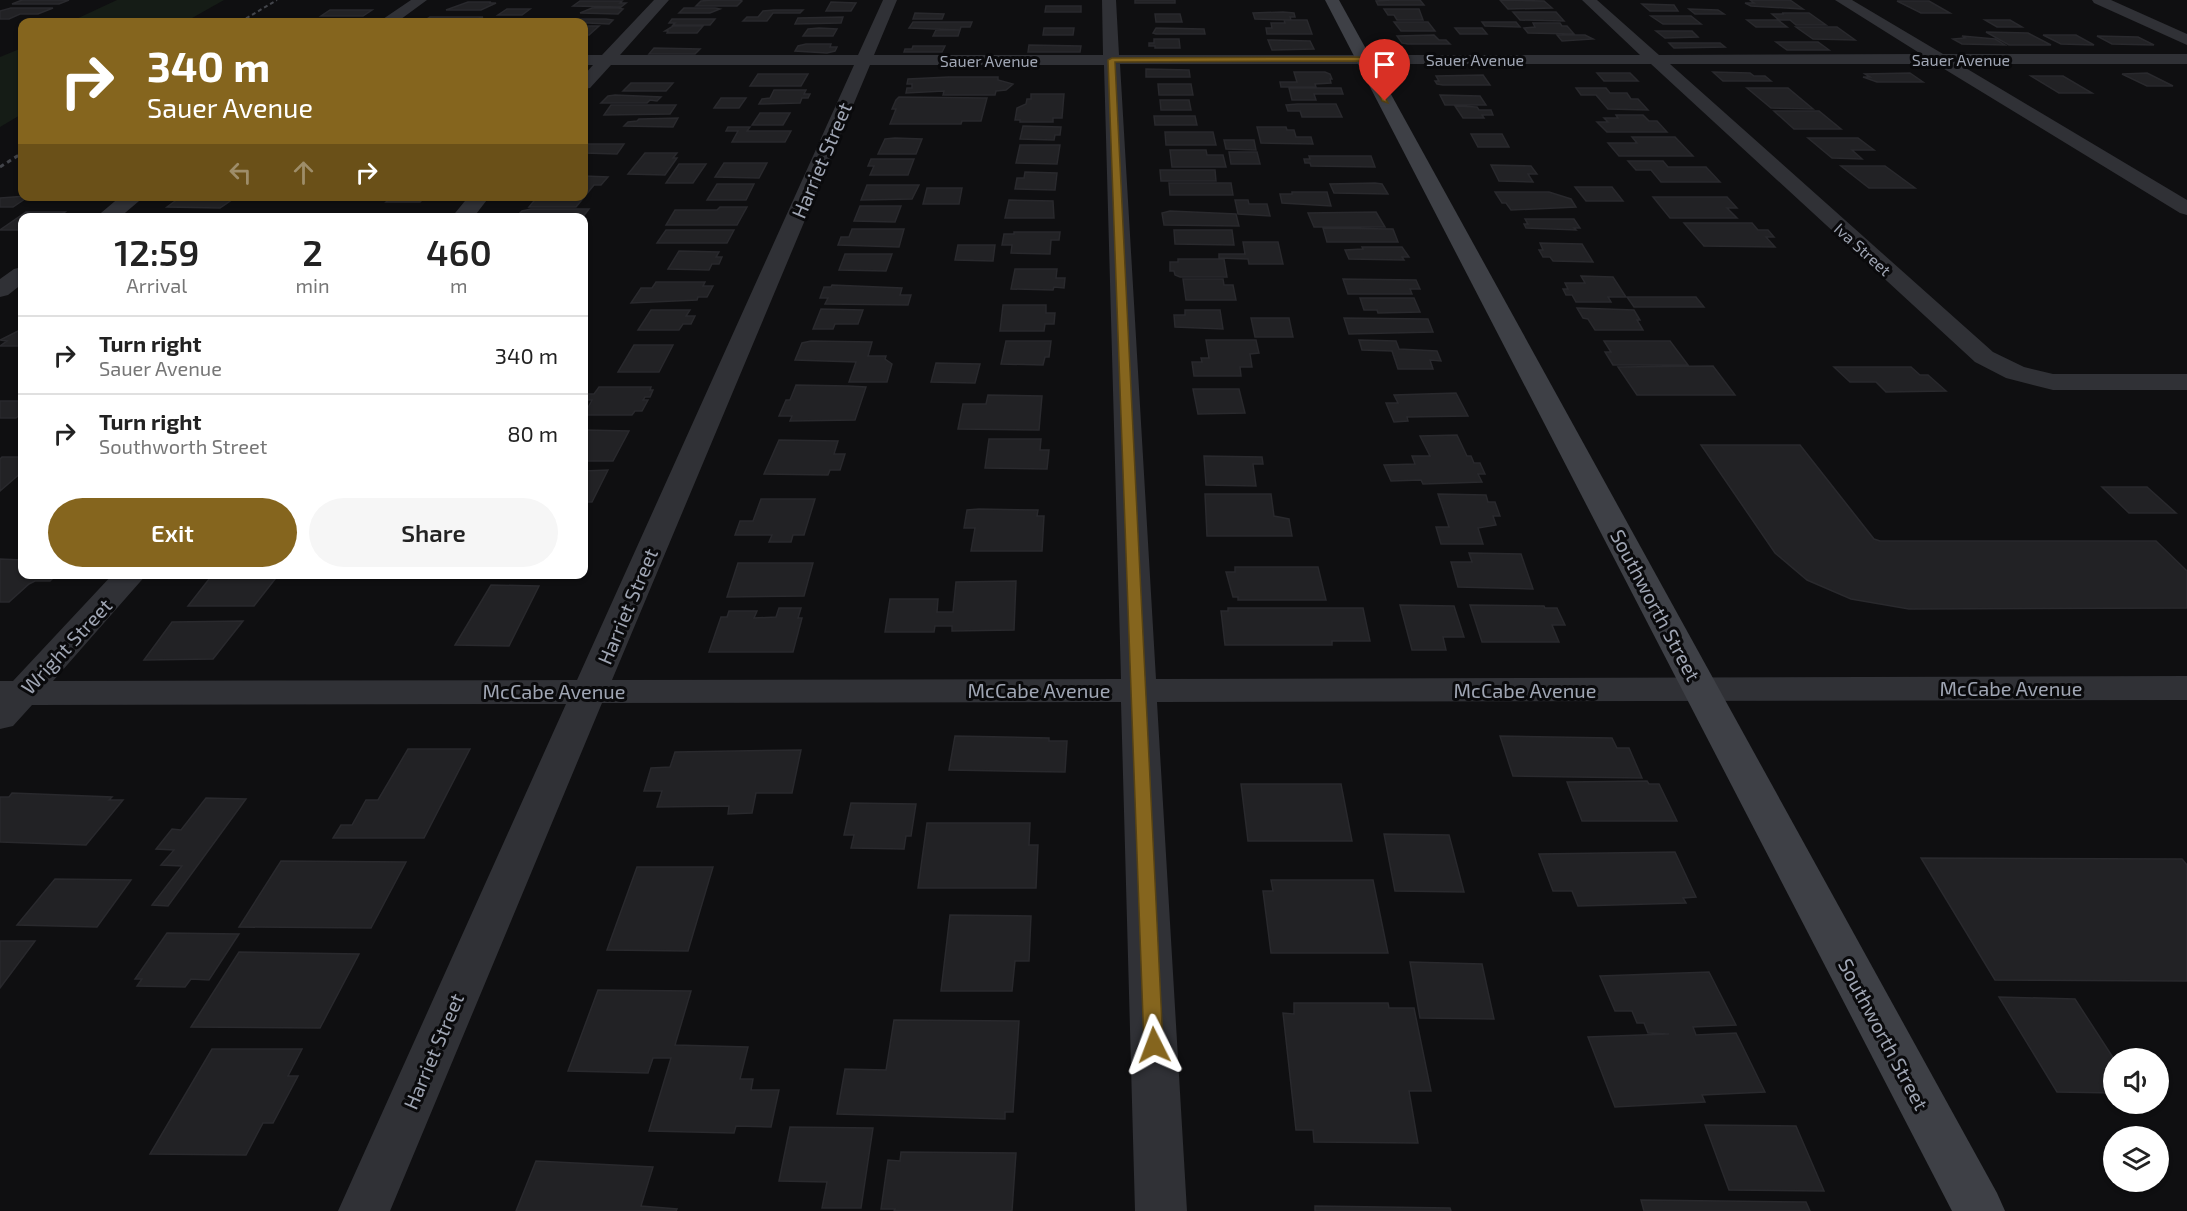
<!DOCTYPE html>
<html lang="en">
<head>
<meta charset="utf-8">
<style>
	:root { --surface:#fff; --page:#f6f6f6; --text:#222; --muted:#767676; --line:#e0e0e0; --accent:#85651e }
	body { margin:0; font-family:"Exo 2",sans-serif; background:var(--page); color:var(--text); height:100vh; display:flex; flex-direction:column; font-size:22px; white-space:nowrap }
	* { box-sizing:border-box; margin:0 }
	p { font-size:20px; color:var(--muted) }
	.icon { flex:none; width:33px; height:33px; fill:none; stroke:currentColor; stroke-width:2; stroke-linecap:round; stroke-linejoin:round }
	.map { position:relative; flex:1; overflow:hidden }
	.details { position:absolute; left:18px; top:213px; width:570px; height:366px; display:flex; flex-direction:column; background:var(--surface); border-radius:12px; box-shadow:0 2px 4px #0004 }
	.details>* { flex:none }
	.top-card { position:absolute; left:18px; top:18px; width:570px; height:183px; border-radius:12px; box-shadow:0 2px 4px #0004; background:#85651e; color:#fff; overflow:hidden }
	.fabs { position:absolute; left:2103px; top:1048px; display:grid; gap:12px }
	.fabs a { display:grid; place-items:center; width:66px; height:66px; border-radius:50%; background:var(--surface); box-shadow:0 2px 4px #0004; font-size:30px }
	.pin { position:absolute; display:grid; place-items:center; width:51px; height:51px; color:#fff; margin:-62px -26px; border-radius:50% 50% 50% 0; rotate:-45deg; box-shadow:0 0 6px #0007 }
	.pin .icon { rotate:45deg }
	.me { position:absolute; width:66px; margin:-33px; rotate:357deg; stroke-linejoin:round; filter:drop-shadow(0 0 4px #0008) }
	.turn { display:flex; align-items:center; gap:21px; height:126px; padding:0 30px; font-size:27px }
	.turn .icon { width:78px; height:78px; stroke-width:2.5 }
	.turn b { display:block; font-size:42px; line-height:51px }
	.lanes { display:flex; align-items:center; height:57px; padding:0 30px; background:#0003; justify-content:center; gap:30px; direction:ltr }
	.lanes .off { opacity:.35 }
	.eta { display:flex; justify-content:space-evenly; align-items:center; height:102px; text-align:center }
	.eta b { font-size:36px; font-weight:600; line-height:42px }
	.primary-button { display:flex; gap:12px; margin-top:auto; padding:12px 30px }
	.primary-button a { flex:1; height:69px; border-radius:36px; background:var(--accent); color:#fff; font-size:24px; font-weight:600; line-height:69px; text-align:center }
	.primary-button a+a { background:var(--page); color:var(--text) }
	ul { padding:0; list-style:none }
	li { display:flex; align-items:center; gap:18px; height:78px; padding:0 30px; border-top:2px solid var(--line) }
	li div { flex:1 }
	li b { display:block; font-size:22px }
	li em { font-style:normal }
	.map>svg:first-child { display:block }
</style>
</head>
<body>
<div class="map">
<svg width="2187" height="1211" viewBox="0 0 2187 1211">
	<rect width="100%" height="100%" fill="#0f0f11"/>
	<path fill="#151c16" d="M117,0h107l-39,22 -111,-2z
		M22,48v66l-22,13v-70z"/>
	<path fill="#222225" stroke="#29292d" stroke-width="1.5" d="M22,0h47l-10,4h-47z
		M712,0h28l2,1 -5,5h-41l5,-5z
		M1135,0h40v3h-40z
		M1392,0h28l4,5h-46l-2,-4z
		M1500,0l44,1 8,7 -44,1z
		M1750,0h40l13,9 -52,-3 -6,-3h9z
		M580,1h42l-2,2h6l-5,4 -48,-1z
		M1897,1h32l21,12h-29z
		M468,2h23l-2,1h7l-15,7h-35z
		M831,2l25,1 -5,8h-25z
		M1642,4l32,1 4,6h-28z
		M1046,6h35v6h-36z
		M11,8h42l-15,6h-18l-11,5h-9v-8z
		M592,8h26l5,1 -5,5 -38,-1z
		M684,8h31l5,1 -10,4h-31z
		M507,9h23l-8,6h-24z
		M1384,9h35l4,11h-26l-3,-5h-6z
		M1689,9l29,1 6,4h-29z
		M330,10h42l-9,6h-42z
		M774,10h29l-3,3h-27l-6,8h-24l4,-4h11l5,-6z
		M1283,12l11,1 1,4h-5l1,3 -36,-1 -2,-6z
		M1513,12h43l8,9 -44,-1z
		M915,13l29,1 -2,5h-29z
		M1782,13h27l17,12h-30l-6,-5h-11l-7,-6h12z
		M1155,14h25l2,8h-26z
		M1651,16h40l10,8h-38z
		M430,17h53l-12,5h-49z
		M843,17l-2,6 -46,1 3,-6z
		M572,19h34l7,1 -4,4 -41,-2z
		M672,19h43l-5,6h-37l2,-2h-6z
		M1284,20h23l5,14h-45l-1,-6h6l-1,-5h14z
		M1747,20h31l9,7h-31z
		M1985,20h25l12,7h-25z
		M913,22h59l-2,5h-9l-1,3 -51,-2z
		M1394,22h34l7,9h-34z
		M1482,22h34l4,5 -35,-1z
		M1533,23h27l2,3h5l7,8 -46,-1 -4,-5 11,-1z
		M584,26h15l-10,9h-5z
		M673,26h30l-6,7h-30l1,-2h-3z
		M1796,27h41l18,13 -42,-1z
		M1044,28h30l-1,7h-30z
		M1156,28l48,1 1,5h-49l-3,-1z
		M1455,28h27l5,6h-27z
		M808,29l11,-1 18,1 -4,7h-30z
		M936,30h24l-2,6h-25z
		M1656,31h36l6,6 -33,1z
		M1986,32l42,1 23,12h-42z
		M1434,35l5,5h7l4,4h-42l-6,-1 -5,-7z
		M1557,35h28l8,4 -31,2z
		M2043,35h33l18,10 -33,-1z
		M1962,36l33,3 10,6 -43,-1 -9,-5 12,-1z
		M2097,36l41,1 16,8 -42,-1z
		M1154,39h25l1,9h-25v-2h-6v-3h5z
		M1268,40l42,1 4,8 -42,1z
		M1776,42h42l11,8h-42z
		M1669,43h51l5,4 -51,1z
		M806,44h25l-1,3h7l-2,4 -8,2 -32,-2 3,-5z
		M1029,45l52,1 -1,6h-52z
		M913,46h32l-3,6h-38l1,-3h7z
		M654,48l46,1 -5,5h-46z
		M1146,69l43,1 1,7h-44z
		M1294,72h31l5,2 2,5h-2l1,4 -16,1 1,3h-35l-1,-5h17z
		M1713,72l37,1 4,3h11l6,5h-48z
		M1597,73h33l8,8h-34z
		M1910,73l13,9h-46l-14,-5h7l-5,-3z
		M2147,73l26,13h-26l-25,-12z
		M758,74h50l-7,12h-51z
		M1483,75l7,10h-47l-6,-1 -2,-3h4l-3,-5z
		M2031,76h32l29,17h-33z
		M949,77h49v3l15,4 -7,6 -10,1 -1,4h-52l1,-4 -38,2 1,-5h5v-4h-5l1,-5z
		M631,83h42l-7,8h-43z
		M1158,84h33l2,11h-34z
		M1289,88h52l2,6h-29l2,6h-24z
		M1576,88h30l4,5h17l4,6h7l10,11 -40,-1 -12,-14h-15z
		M1747,88h41l25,21 -42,-1z
		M774,90h32l-2,4h6l-2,4h-6l-2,5 -41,1 3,-5 8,-1z
		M1031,94h33l-2,24h-9v4h-33v-2h-5l2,-12 9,-4 1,-5h4z
		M1440,95l40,1 6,9h-41z
		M608,96l7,-1 46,2 -4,4 -7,-1 -3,3h-46z
		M899,97l88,1 -6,23h-19l-1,3h-71l6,-15h-4l4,-9z
		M721,98h25l-7,10h-25z
		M1160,100h29l2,10h-30z
		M1298,104h38l6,13h-40l-2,-6h-12l-2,-6z
		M611,105h65l-6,9 -66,1z
		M1455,106l22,1 2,3h12l2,5h-11l2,3h-21z
		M1774,111h45l22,18h-47z
		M760,113h30l-7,12h-31z
		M1616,115h27l6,6h8l10,11h-60l-10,-10h11l-4,-4h14z
		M1154,116h41l2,9h-42z
		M678,118l-5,9 -49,-1 4,-4 9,-1 2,-2z
		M1023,126l38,1 -1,8h-5l-1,5 -34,-1z
		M728,127h22l-3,4h44l-6,11h-53l6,-11h-12z
		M1257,127h29l1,3h7l2,7h15l2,7 -52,-1z
		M1165,132h48l3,13h-50z
		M1471,134h31l7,13h-31z
		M1632,137h43l18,19h-74l-11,-13h29z
		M895,138l27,1 -6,15h-38l7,-15z
		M1808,138h50l16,12h-22l10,9 -30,-1z
		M1224,140h30l2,10 -30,-1z
		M584,144h40l-7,10 -33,-1z
		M1020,145h40l-3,19 -41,-1z
		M1170,150h36l1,5h16l3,12h-54z
		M1229,152h28l3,12h-29z
		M645,153h32l-4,5h4l-12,17 -37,-1z
		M1309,156h62l4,11 -64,-1 -1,-3h-5l-1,-4h6z
		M871,159h43l-6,16h-38l4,-9h-6z
		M1628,161h35l5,6h38l14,15h-59l-10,-12h-15z
		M724,163h43l-8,15 -44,-1z
		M679,164h27l-13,19h-27z
		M1491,165l40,1 6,8h-9l5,8 -34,-1z
		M1841,166h44l30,22h-46z
		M1160,170h55l1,11h-55z
		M1025,172l32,1 -2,17 -40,-1 2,-11h7z
		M584,176l24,1 -7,8h-7l-18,22h-47l9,-11h46z
		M1169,183h62l2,12h-63z
		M1375,183l7,1 6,10 -54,-1 -4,-9z
		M717,184h37l-8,16h-39z
		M867,185h52l-7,14 -51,1z
		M1575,187h37l11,14h-37z
		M927,188h35l-3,16h-36z
		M1292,192h35l4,14 -49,-3 -2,-9h12z
		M1495,192h54l22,7 5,8 -65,3 -5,-7h-4z
		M27,196h65l-9,4 -58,-1 -12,8h-13v-9z
		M182,196h41l13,1 -16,11 -53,-1z
		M392,196h34l-6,6h-34z
		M1653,197h74l10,11h-10l10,10h-67z
		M1009,200l44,1 1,17h-49z
		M1235,200h13l1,4h18l3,12 -32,-2z
		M860,206h41l-6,16 -41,-1z
		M720,207h27l-10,18h-71l9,-15h42z
		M531,209h58l-7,9h-67l7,-7z
		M1170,211l66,3 3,12 -75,-1 -2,-12z
		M26,212h39l-8,6h-35v12h-22z
		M1376,212l9,15h-71l-6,-14z
		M1525,219h49l6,9h-6l2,2 -50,-2 -2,-4h4z
		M1684,223h68l6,7h10l6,7h-8l9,10 -71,-1z
		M1323,228l70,1 5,13h-71z
		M852,229h52l-5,18 -61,-2 3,-8h8z
		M666,230h68l-7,13h-70z
		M1174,230h58l2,15 -59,-1z
		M1014,232h46l-1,8h-8l-1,14 -39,-1 1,-8h-10l2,-11h10z
		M1243,242h35l5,22h-34l-1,-5 -29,-1v-4h26z
		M1540,243l42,1 11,18 -40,-1 -3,-4h-7l-4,-7h4z
		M958,245h37l-2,16 -38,-1z
		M1362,247h40l7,10h-7l2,3 -55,-1 -4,-9 18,-1z
		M679,251l40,1 -3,5h6l-3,7h-7l-3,6 -41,-1z
		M845,254h47l-6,17 -47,-1z
		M1178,259h46l3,18h-47l-5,-2 -1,-4h-4v-9h8z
		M1015,269h42l-1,9h9l-1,10 -10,-1 -1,3 -42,-1z
		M1581,276l32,1 13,20h-18l3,5h-35l-4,-7h-6l-3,-6h5l-3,-6h20z
		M1183,279h40l1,6h9l3,15h-50z
		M1343,279l73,1 4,9h-10l2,5h-64z
		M656,282h49l-2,4h10l-6,11h-9l-1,3 -66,3 10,-15h11z
		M832,285l70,3 -2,7h11l-3,10 -83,-1 3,-6h-8l4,-11h7z
		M1627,297h69l8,10h-70z
		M1360,298h54l6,14 -42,1 -1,-3h-13z
		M1003,305h43v8h9l-1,11h-9l-1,7h-44z
		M1577,308l57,2 6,10h-3l6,10h-48l-7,-11 -5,-1z
		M821,309l42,1 -5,14h-23l-2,5h-20z
		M651,310h39l-4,6h9l-4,8h-8l-4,6h-41z
		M1185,310h35l3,19 -48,-2 -1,-12h11z
		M1251,318h38l4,19h-38z
		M1344,318l84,1 5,13 -84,2z
		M22,329v17h-22l7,-5 -7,-1z
		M1206,340h50l3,13 -9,1 2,13h-12l1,9h-47l-2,-14h10l-1,-4h8z
		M1359,340l37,1 3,8 38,2 4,10 -11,-1 3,9h-35l-6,-18 -30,-1z
		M811,341l61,1 -4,14h18l-1,3 7,5 -5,18h-38l7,-20 -61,-2 7,-17z
		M1006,341h45l-2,16h-4l-2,8 -42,-1z
		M1604,341h66l18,24h-75l-8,-13h6z
		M634,345h39l-14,27h-41z
		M936,363l44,1 -5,19 -44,-1z
		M1713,366l22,29h-98l-19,-28z
		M1834,367h77l9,8h8l18,16 -60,1 -10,-10h-26z
		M796,385l52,1 18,1 -11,33 -65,1 2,-5h-13l7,-16h4z
		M599,387h52l-1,3h3l-3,7h-5l-2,3h5l-6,11h-7l-3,4h-48l8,-15h-8v-2l2,-4h8z
		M1193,389h46l6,24 -47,1z
		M1456,393l12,23 -61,1 1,4 -14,1 -8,-19h12l-4,-8z
		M988,395l54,1 -3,34 -81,-1 5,-25h23z
		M0,401h22v12l-6,5h-16z
		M584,430l45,1 -16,30h-29z
		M1457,435l10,21h4l3,7h6l5,11h-7l4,8 -59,2 -2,-4 -30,1 -7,-16 31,-1 -3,-8h18l-10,-20z
		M989,439h52l-1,11h9l-2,19 -62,-1z
		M779,440l59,1 -4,13h11l-5,16h-10l-2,5 -64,-1z
		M1701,445h99l74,94 6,2h276l31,30v37l-278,1 -58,-10 -44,-19 -32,-27z
		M1204,456l58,1 1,7h-10l3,22 -50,-1z
		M2,457h20v15l-22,19v-32z
		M608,470l-16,32h-8v-31z
		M2102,487h45l29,26h-47z
		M1205,494h66l3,22 15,3 3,17h-85z
		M1438,494l48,1 2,7h7l5,14h-7l3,9 -18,3 5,16h-42l-5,-17h13z
		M761,499h54l-11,36h-11l-2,7h-22l3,-7h-37l5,-14h13z
		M979,509l59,1 -1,6h7l-2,35h-71l4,-23h-11l3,-18z
		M1469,553l52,1 12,35 -75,-2 -7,-25h21z
		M0,559l22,1v14h35l-7,7h-15l-6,3 -20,18h-9z
		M738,563h75l-9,33 -77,1z
		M1235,567h83l8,33h-88v-3h-5l-7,-25h9z
		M213,574h66l-25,32h-66z
		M482,574h76l-2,4h-76z
		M1016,581l-2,49 -62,1v-5h-17l-1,6h-49l5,-33h48l-1,13h16l3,-30z
		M491,585l48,1 -30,60 -54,-1z
		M1400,605l54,1 10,31h-21l3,13h-34z
		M1470,605l74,1 1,2h12l8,17h-13l7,17h-77z
		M779,608h22l-3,10h4l-9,34h-84l12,-35h6l2,-6h28l-3,7 22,-1z
		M1228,608h135l7,33h-38v4h-107l-4,-34h7z
		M243,621l-30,38 -69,1 28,-38z
		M955,736l94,2v3h18l-2,31 -116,-2z
		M1500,736l112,2 5,10h12l13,30 -129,-2z
		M408,749h62l-46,89h-91l8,-13h11l14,-25h12z
		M801,750l-9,43h-36l-4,20 -24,1 1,-8 -72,1 5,-16h-18l7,-23 19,-1 5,-15z
		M1647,781l2,3h10l18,37h-95l-15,-39z
		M1241,784h100l11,57h-104z
		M12,793l100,4 -3,3h14l-37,45 -86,-3v-45h9z
		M206,798l40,1 -78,107 -16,-1 30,-39 -21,-1 13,-15 -18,-1 16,-20 9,1z
		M851,803l65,1 -5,32h-5l-2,13 -53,-1 3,-13h-10z
		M927,823h103l-1,22h9l-2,43h-118z
		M1384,834l65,1 15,57 -69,-1z
		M1675,852l21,45 -13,1 3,5 -108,3 -6,-15h-19l-14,-37z
		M1921,858l261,1 5,6v116l-192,-1z
		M281,861l125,1 -35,66 -132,-1z
		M637,867h76l-25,84 -81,-1z
		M55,879l76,1 -34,47 -80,-2z
		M1271,880h102l15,73h-117l-8,-62h10z
		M950,915l81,1 -2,45h-14l-3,30h-71z
		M167,933l72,1 -30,46 -18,-1 -6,8 -48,-1 5,-7h-7z
		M0,941h35l-35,47z
		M239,952l120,2 -39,74 -129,-1z
		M1410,962l72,2 12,55 -74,-1z
		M1709,972l27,53 -43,2 3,8 40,-2 29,59 -63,3 3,7 -90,5 -27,-70 81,-3 -21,-1 -4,-10h-7l-5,-12h-17l-15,-35z
		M598,990l93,1 -16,54 73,2 -8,32h13l-2,11h28l-8,37 -35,-1 -2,7 -85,-2 22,-73h-18l-5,15 -80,-2z
		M1999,997l76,2 39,60v34l-57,-1z
		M1294,1003h94l1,5h25l17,83h-22l9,52 -104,-1 -1,-12h-17l-13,-117 11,1z
		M894,1020l125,1 -6,91h-8v7l-168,-5 8,-45 41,1z
		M212,1049h90l-14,27h10l-25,47h-10l-17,32 -96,-1z
		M1705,1125l91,1 28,65 -95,-1z
		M790,1127l83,1 -12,80h-39l5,-26 -48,-1z
		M901,1152l115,1 -4,58h-118l1,-2h-14l7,-49 12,1z
		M536,1161l117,6 -12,39 36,3 -1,2h-160z
		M1641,1200l165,2 4,9h-166z
		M1315,1206l135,2 1,3h-136z"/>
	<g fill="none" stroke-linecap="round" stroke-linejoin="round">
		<path fill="#303136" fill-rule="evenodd" d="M411,0h16l-30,22h-16l2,-3z
			M654,0h15l-49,55h238l25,-55h14l-23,55h229l-1,-55h14l3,55h521l-58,-55h15l62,55 262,-1 -86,-54h17l91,54h244v10h-228l228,136v15l-7,-2 -244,-149h-266l323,288 31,15 29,7h134v16h-134l-47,-12 -31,-16 -324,-298h-531l36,615 1031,-3v24l-1030,2 30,509h-52l-14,-509 -519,1 -212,508h-52l228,-507 -534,1 -19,21 -13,3v-48h13l100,-107h34l-94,107 524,-1 277,-615h-243l-21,23 -6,1v-14l9,-10h-9v-10h18zM870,65h234l17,614 -509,1z
			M2092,0h19l76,34v11l-93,-42z
			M121,196h24l-26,22h-24z
			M469,196h21l-17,22h-22z
			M22,267v17l-14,11 -8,2v-18l14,-10z"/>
		<path fill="#3e4046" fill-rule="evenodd" d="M1325,0h14l658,1193 8,18h-53z"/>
		<path stroke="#43454b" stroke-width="2" stroke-dasharray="4 3" stroke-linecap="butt" d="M240,22l37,-22"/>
		<path stroke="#43454b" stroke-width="3" stroke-dasharray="4.5 4" stroke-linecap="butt" d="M0,167l22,-14"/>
	</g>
	<path fill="#85651e" stroke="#564214" stroke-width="1.5" d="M1363,57l3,2 22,44 -6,-2 -21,-40 -246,1 48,983 -2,6 -7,2 -7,-2 -3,-6 -36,-985 4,-2z"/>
	<g text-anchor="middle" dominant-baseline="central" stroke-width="6" stroke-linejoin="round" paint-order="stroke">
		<g font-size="16" fill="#9fa5b3" stroke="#0a0a0c">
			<text x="1475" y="59">Sauer Avenue</text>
			<text x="1961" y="59">Sauer Avenue</text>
			<text x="989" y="60">Sauer Avenue</text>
			<text transform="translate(1863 249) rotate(42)">Iva Street</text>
		</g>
		<g font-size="20" fill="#9fa5b3" stroke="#0a0a0c">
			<text transform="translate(821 160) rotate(-67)">Harriet Street</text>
			<text transform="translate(1656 605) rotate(62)">Southworth Street</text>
			<text transform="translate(627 606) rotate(-67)">Harriet Street</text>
			<text transform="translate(66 646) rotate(-47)">Wright Street</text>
			<text x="2011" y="688">McCabe Avenue</text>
			<text x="1039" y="690">McCabe Avenue</text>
			<text x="1525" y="690">McCabe Avenue</text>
			<text x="554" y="691">McCabe Avenue</text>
			<text transform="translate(1884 1034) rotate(62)">Southworth Street</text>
			<text transform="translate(433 1051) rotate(-67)">Harriet Street</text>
		</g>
	</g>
</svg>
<div class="fabs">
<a><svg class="icon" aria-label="sound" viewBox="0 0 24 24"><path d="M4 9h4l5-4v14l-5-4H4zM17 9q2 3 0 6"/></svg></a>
<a><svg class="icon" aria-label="layers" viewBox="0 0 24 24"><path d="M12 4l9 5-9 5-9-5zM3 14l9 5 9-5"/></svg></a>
</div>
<div class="pin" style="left:1385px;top:101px;background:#d93025"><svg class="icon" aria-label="arrive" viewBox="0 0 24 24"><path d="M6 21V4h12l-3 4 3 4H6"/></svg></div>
<svg class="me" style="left:1154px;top:1045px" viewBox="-20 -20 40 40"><path d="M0-17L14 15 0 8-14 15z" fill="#85651e" stroke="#fff" stroke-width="4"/></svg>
<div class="top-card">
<div class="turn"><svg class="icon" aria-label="right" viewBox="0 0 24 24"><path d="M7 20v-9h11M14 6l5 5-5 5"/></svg><div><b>340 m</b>Sauer Avenue</div></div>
<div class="lanes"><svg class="icon off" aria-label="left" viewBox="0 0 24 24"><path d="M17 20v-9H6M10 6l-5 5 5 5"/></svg><svg class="icon off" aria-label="ahead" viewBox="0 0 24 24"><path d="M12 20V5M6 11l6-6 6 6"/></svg><svg class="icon" aria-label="right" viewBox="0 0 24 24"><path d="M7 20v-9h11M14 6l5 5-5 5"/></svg></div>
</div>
<section class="details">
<div class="eta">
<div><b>12:59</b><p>Arrival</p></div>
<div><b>2</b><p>min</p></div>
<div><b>460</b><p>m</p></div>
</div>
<ul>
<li><svg class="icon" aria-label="right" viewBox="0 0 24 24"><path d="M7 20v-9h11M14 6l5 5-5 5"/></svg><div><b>Turn right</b><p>Sauer Avenue</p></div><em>340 m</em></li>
<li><svg class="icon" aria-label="right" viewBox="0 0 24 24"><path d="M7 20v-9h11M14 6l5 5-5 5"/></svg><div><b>Turn right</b><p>Southworth Street</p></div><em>80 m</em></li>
</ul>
<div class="primary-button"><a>Exit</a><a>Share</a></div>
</section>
</div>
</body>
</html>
